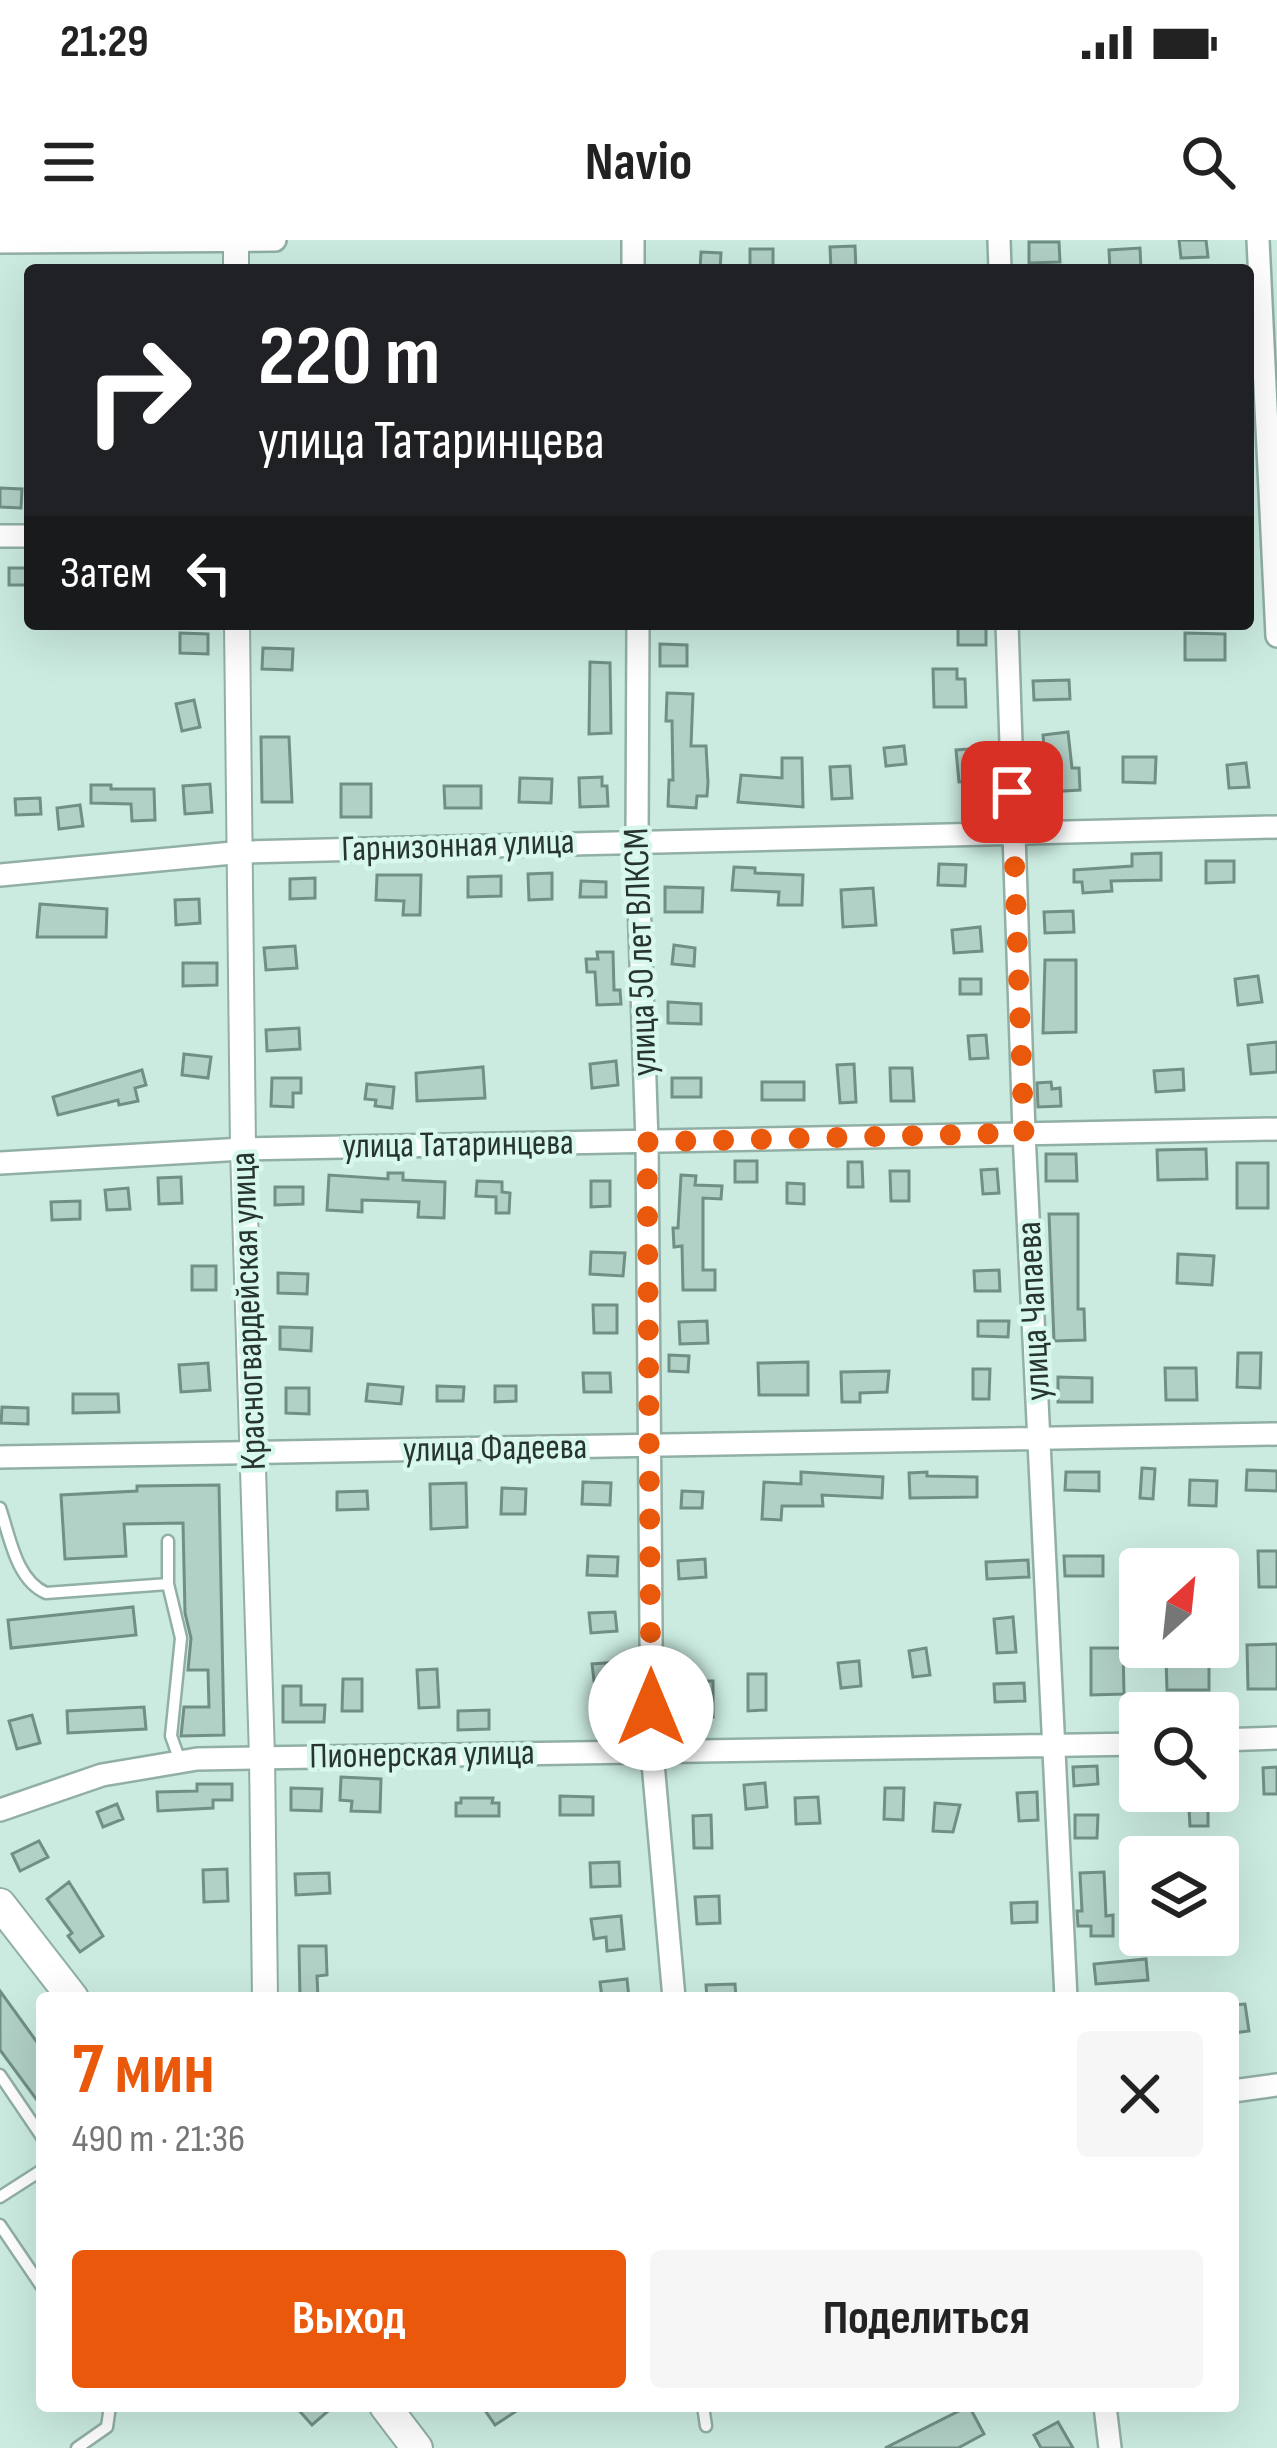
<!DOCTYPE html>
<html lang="ru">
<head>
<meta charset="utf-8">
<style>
	:root { --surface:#fff; --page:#f6f6f6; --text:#222; --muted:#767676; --accent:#ea580c }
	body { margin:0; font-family:"Sofia Sans Condensed",sans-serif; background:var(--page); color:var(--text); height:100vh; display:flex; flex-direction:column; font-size:45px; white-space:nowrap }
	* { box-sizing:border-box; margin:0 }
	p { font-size:39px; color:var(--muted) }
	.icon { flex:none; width:66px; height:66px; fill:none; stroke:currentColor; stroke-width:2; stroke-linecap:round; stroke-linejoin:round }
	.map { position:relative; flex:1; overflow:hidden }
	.details { position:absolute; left:36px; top:1752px; width:1203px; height:420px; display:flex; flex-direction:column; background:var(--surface); border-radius:12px; box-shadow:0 12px 48px #0002 }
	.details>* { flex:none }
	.banner { position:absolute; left:24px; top:24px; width:1230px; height:366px; border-radius:12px; box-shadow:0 12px 48px #0002; background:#202124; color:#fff; overflow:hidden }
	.needle { width:78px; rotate:27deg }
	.fabs { position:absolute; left:1119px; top:1308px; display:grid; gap:24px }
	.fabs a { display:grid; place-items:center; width:120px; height:120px; border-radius:12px; background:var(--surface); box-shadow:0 12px 48px #0002; font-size:60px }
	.pin { position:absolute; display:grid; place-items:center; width:102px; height:102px; color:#fff; margin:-51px; border-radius:24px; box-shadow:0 6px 18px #0006 }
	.me { position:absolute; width:132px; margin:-66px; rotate:0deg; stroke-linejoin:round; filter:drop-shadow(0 0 9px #0008) }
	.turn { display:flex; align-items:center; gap:42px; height:252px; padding:0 36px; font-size:54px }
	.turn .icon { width:156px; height:156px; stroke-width:2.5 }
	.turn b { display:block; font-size:84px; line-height:102px }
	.then { display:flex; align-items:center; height:114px; padding:0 36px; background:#0003; gap:24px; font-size:45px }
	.round { display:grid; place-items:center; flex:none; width:126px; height:126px; border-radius:12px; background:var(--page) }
	.head { display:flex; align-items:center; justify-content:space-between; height:204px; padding:0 36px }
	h1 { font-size:72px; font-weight:700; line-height:90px; color:var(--accent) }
	.button { display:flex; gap:24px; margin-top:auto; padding:24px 36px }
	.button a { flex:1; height:138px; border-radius:12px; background:var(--accent); color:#fff; font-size:48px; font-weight:700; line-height:138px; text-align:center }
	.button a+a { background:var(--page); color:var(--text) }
	.status { display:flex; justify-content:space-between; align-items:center; height:84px; padding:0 60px; background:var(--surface); direction:ltr }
	.status svg { height:33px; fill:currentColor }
	header { display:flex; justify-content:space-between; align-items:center; height:156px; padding:0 36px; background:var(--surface); font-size:54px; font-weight:700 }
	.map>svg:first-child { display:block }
</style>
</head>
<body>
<div class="status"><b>21:29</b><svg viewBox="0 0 49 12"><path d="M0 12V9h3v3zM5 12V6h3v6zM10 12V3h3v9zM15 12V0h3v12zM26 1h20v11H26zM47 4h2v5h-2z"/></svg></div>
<header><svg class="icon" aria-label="menu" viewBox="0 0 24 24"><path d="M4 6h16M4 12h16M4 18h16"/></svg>Navio<svg class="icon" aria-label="search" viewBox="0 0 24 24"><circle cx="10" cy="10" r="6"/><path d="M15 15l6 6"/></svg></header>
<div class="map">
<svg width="1277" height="2208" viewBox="0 0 1277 2208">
	<rect width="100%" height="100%" fill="#cbebe0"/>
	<path fill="#b1d0c6" stroke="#718f85" stroke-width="3" d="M1179,0h27l2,17 -27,1z
		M1029,2h30l1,20 -31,1z
		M855,6l1,24h-25l-1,-23z
		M1140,8l1,22h-31l-1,-20z
		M750,9h23v21h-23z
		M701,12l20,1 -1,17h-20z
		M0,248l22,1 -1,19 -21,-1z
		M9,328h21v17h-21z
		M958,384h28v21h-28z
		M180,393l28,1v20l-28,-1z
		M1185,393l40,1v26h-40z
		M660,404l27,1v21h-27z
		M263,408l30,1 -1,21 -30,-1z
		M590,422l20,1 1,70 -22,1z
		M933,429h24v10h8l1,28h-32z
		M1069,440l1,19 -36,1 -1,-19z
		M667,453l26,1 -2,52h15l2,36 -1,14h-10l-1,12 -28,-2 1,-26h4l-1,-59h-6z
		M194,460l6,27 -18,4 -6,-27z
		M1068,492l4,36h7l1,22 -32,2 -5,-57z
		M261,497h28l3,65h-30z
		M904,506l2,18 -20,2 -2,-18z
		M984,508l3,32 -28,2 -3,-32z
		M1123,517h33l-1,26 -32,-1z
		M782,518h20l1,49 -65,-5 3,-27 41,3z
		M1246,523l3,24 -20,1 -2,-23z
		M850,526l2,32 -20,1 -2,-32z
		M602,537v9h5l1,20 -28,1 -1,-29z
		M520,538l32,1 -1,24 -32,-1z
		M210,544l2,28 -27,2 -2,-28z
		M341,544h30v33h-30z
		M91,545h20v4h43l1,31 -23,1 -1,-17 -40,-1z
		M444,546h37v22h-36z
		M40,558l1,16 -25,1 -1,-16z
		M80,565l3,21 -24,3 -2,-21z
		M1161,613v27l-50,1 1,10 -29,2 -1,-11h-8v-12l58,-4v-12z
		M1206,621h28v21l-28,1z
		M939,624l27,1 -1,21 -27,-1z
		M734,627l21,1v5l48,2 -1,30h-24l1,-13 -47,-2z
		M552,633v26l-23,1 -1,-26z
		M377,635h44l-1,40h-17l1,-14 -28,-1z
		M501,636v20l-33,1v-20z
		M315,638v20l-25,1v-20z
		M581,641l25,1v15h-26z
		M665,647l38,1 -1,24h-37z
		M873,648l3,37 -33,2 -2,-37z
		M199,659l1,24 -24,2 -1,-25z
		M40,664l67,5 -1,28h-69z
		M1073,671l1,21 -29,1 -1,-21z
		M980,687l2,24 -28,2 -2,-23z
		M674,705l21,3 -1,18 -22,-2z
		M295,706l2,22 -31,2 -2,-22z
		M597,712h16l1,38h6l1,14 -24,1 -2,-33h-8l-1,-13h12z
		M1045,720h31v72l-33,1z
		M183,723h34v22l-34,1z
		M1258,736l4,26 -24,3 -3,-26z
		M960,739h21v15h-21z
		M668,762l33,2v20l-33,-1z
		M299,788l1,21 -33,2 -1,-21z
		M986,795l2,23 -18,1 -2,-23z
		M1277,802v30l-26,2 -3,-29z
		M184,814l27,3 -3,21 -26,-3z
		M616,821l2,24 -26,3 -2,-24z
		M854,824l2,38 -16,1 -3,-38z
		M483,827l2,31 -68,3 -1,-28z
		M890,828h22l2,33h-23z
		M1183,829l1,21 -28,2 -2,-21z
		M142,830l4,15 -11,3 3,13 -19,4 -1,-5 -60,15 -5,-18z
		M272,838h29v15h-8v14l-22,-1z
		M672,838h29v19h-29z
		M762,842h42v18h-42z
		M1051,842l1,7 8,-1 1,18 -23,1 -1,-24z
		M367,844l27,3 -2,21 -17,-2 1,-6 -11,-1z
		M1206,909l1,30 -49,1 -1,-30z
		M1046,914h30l1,27h-31z
		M735,921h22v21h-22z
		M848,922h14l1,25h-15z
		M1237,923h31v45h-31z
		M997,929l2,24 -16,1 -2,-24z
		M890,931h19v30h-18z
		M388,933h15v7l42,2 -1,36 -26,-1 1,-15 -57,-2v12l-35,-2 2,-35 59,4z
		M681,935l15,1 -1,9 27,1 -1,13 -18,-1v72h12v20h-32l-1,-44 -8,1 -1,-19h5z
		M181,937l1,26 -23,1 -1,-26z
		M477,941l25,1v10l8,1 -1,20h-13v-16l-20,-1z
		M591,941h19v25l-19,1z
		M787,943l17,1v20l-17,-1z
		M275,947h28v17l-28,1z
		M128,948l2,21 -23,1 -2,-20z
		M80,961v18l-28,1 -1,-18z
		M1049,974h29v95h6l1,31 -31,1z
		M591,1012l34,1 -2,23 -33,-2z
		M1178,1014l36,2 -2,29 -35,-2z
		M192,1026h24v24h-24z
		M999,1030l1,21h-25l-1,-20z
		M278,1033l30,1 -1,20 -29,-1z
		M593,1065h24v28h-23z
		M707,1081l1,22 -28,1 -1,-22z
		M978,1081h31l-1,16 -30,-1z
		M280,1087l32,1 -1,23 -31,-2z
		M1238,1113h23l-1,35 -23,-1z
		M669,1115l20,1 -1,16 -19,-1z
		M808,1122v33h-49l-1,-32z
		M208,1123l2,27 -29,2 -2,-27z
		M1165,1128h31l1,32h-31z
		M973,1129h17l-1,30h-16z
		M889,1131l-2,21 -27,1v9h-18l-1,-30z
		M583,1133h27l1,19h-27z
		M1058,1137l34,1v24h-34z
		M368,1144l35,3 -2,17 -35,-3z
		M437,1146l27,1 -1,14h-26z
		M495,1146h21v15l-21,1z
		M286,1148h23v26l-23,-1z
		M73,1154h45l1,18 -46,1z
		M2,1167l26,1v16l-27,-1z
		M1142,1228l13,1 -2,30 -13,-1z
		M1247,1230l30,1v20l-31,-1z
		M801,1232l82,5 -1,21 -60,-3 1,11h-41l-1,14 -19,-1 2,-37 37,2z
		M927,1232v4l50,1v20l-67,1 -1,-25z
		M1066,1232h33v19l-34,-1z
		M1190,1240l27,1 -1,25 -27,-1z
		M583,1242l28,1 -1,22 -28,-1z
		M466,1243l1,44 -36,2 -1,-45z
		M219,1245l5,250 -43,1 3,-29h25l-1,-37h-20l3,-32 -6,-25 -2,-90 -59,1 2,32 -61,3 -4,-64 76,-4v-5z
		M502,1248l24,1 -1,25h-24z
		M367,1251l1,18 -31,1v-18z
		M682,1251l21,1 -1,16h-21z
		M1258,1311h19v36h-18z
		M588,1316l30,1 -1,19 -30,-1z
		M1064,1316h39v20h-38z
		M705,1319l1,18 -27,2 -1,-18z
		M1028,1320l1,17 -42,2 -1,-17z
		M133,1367l3,28 -125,13 -3,-28z
		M615,1372l2,19 -26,2 -2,-20z
		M1013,1377l3,35 -19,1 -3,-34z
		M1277,1404v45h-29l-1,-44z
		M926,1408l4,27 -17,2 -4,-26z
		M1091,1408h32l1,46 -33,1z
		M1209,1418v32h-42l-1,-31z
		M859,1421l2,25 -20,2 -3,-25z
		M618,1422l2,16 -26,3 -2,-17z
		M437,1429l2,38 -20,1 -2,-38z
		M748,1434h18v36l-18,1z
		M343,1439h19v32h-20z
		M682,1441h31v36h-31z
		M1024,1443l1,18 -30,1 -1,-18z
		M283,1446h18v19h24l-1,17h-41z
		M144,1467l2,22 -78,4 -1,-22z
		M489,1470v19l-31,1v-19z
		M32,1475l8,28 -23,6 -8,-28z
		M1233,1525l2,27 -17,1v-27z
		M1097,1526l1,18 -24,2 -1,-19z
		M1277,1527v27h-13l-1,-26z
		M341,1537l40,2 -1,33 -29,-1 1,-10 -12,-1z
		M765,1543l2,24 -21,2 -2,-24z
		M197,1544h35v16h-19v8l-55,3 -1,-19 40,-1z
		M291,1548l31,1 -1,22 -30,-1z
		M885,1548h19l-1,32 -19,-1z
		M1037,1552l1,28 -19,1 -2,-28z
		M560,1556l33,1v18h-33z
		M818,1557l2,26 -24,1 -1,-26z
		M461,1558h32l-1,5h7v13h-43v-13h5z
		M935,1563l25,2 -7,27 -20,-1z
		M117,1564l6,15 -20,8 -6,-15z
		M1189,1569h19v17h-18z
		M711,1575l1,33h-18l-1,-32z
		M1075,1575h23l-1,23h-22z
		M39,1601l9,16 -28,14 -8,-17z
		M619,1622l1,24 -29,1 -1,-24z
		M227,1629l1,32 -24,1 -1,-32z
		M1104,1632l2,44 7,-1v21h-22v-10h-13l-1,-15h5l-2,-38z
		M329,1633l1,20 -34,2 -1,-21z
		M69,1642l34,54 -23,16 -12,-16 4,-3 -25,-34z
		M719,1656l1,27 -23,1 -2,-27z
		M1037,1662v20l-25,1 -1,-20z
		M621,1676l3,33 -17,2 -1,-14 -12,2 -3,-20z
		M299,1706h27l1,29 -10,1 1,22h-18z
		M1146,1719l2,21 -52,4 -2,-20z
		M627,1739l2,19h-27l-2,-16z
		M735,1744l1,14h-29l-1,-13z
		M0,1751l42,58v58l-42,-57z
		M1245,1764l4,27 -16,2v-28z
		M295,2166h39l-22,19z
		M482,2166h42l-29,19z
		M969,2166l15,28 -26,14h-73z
		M1058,2182l15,26h-32l-7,-13z"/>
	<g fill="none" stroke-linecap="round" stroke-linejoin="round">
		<g stroke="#91afa5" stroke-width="15">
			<path id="service" d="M0,1268c10,29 16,72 46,85l122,-9
				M168,1301v43l13,54 -10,98 9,25
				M0,1835l42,62
				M0,1957l42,-27
				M0,1985l42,62
				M703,2166l3,20
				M77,2208l30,-21 3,-21"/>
		</g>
		<g stroke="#91afa5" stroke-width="26">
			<path id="minor" d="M633,0v30
				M999,0l1,30
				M1258,0l19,396
				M0,2l275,-2
				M0,296h30
				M638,384l-1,217 10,301 5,610 22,246
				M1007,384l17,509 42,865
				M0,635l243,-23 1034,-25
				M0,923l243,-14 1034,-20
				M0,1217l1277,-23
				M1218,1500l59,-2
				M0,1570l102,-35 95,-16 943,-15
				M1233,1851l44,-6
				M1105,2166l5,42"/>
		</g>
		<g stroke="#91afa5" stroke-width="28">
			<path id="tertiary" d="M236,30v-30
				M237,384l6,525 19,607 3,242"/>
		</g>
		<g stroke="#91afa5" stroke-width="34">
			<path id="primary" d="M0,1664l73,94
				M385,2166l32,42"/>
		</g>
		<use href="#service" stroke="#fff" stroke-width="10"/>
		<use href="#minor" stroke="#fff" stroke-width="21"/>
		<use href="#tertiary" stroke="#fff" stroke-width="24"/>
		<use href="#primary" stroke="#fff" stroke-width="30"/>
	</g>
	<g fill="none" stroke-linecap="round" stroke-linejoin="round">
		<path stroke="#ea580c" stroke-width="21" stroke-dasharray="0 37.8" d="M651,1468l-4,-566 377,-9 -12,-341"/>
	</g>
	<g text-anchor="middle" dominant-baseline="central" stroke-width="9" stroke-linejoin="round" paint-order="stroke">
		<g font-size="36" fill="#273430" stroke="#d8f8ed">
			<text transform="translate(458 606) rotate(-2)">Гарнизонная улица</text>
			<text transform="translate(641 712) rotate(-92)">улица 50 лет ВЛКСМ</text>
			<text transform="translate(458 905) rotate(-1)">улица Татаринцева</text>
			<text transform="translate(249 1071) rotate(-92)">Красногвардейская улица</text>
			<text transform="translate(1034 1071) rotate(-93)">улица Чапаева</text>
			<text transform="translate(495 1209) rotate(-1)">улица Фадеева</text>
			<text transform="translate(422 1515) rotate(-1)">Пионерская улица</text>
		</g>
	</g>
</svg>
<div class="fabs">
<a><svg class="needle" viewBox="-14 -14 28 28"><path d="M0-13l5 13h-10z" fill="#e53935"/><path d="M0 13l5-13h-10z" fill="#767676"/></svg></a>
<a><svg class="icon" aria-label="search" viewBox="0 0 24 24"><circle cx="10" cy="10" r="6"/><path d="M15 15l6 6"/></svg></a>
<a><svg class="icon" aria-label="layers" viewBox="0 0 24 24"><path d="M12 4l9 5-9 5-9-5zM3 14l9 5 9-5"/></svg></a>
</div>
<div class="pin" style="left:1012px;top:552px;background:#d93025"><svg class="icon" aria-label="arrive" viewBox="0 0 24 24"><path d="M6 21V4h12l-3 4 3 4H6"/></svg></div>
<svg class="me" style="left:651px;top:1468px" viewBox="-20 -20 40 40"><circle r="19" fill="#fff"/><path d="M0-13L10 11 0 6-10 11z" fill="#ea580c"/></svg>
<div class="banner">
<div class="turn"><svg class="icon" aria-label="right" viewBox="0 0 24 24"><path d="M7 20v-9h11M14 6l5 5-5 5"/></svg><div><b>220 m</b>улица Татаринцева</div></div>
<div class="then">Затем<svg class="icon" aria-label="left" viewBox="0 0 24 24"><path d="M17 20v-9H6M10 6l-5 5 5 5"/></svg></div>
</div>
<section class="details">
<div class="head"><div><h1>7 мин</h1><p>490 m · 21:36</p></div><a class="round"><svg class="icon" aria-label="close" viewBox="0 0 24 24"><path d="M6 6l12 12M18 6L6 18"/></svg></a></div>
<div class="button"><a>Выход</a><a>Поделиться</a></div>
</section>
</div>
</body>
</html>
